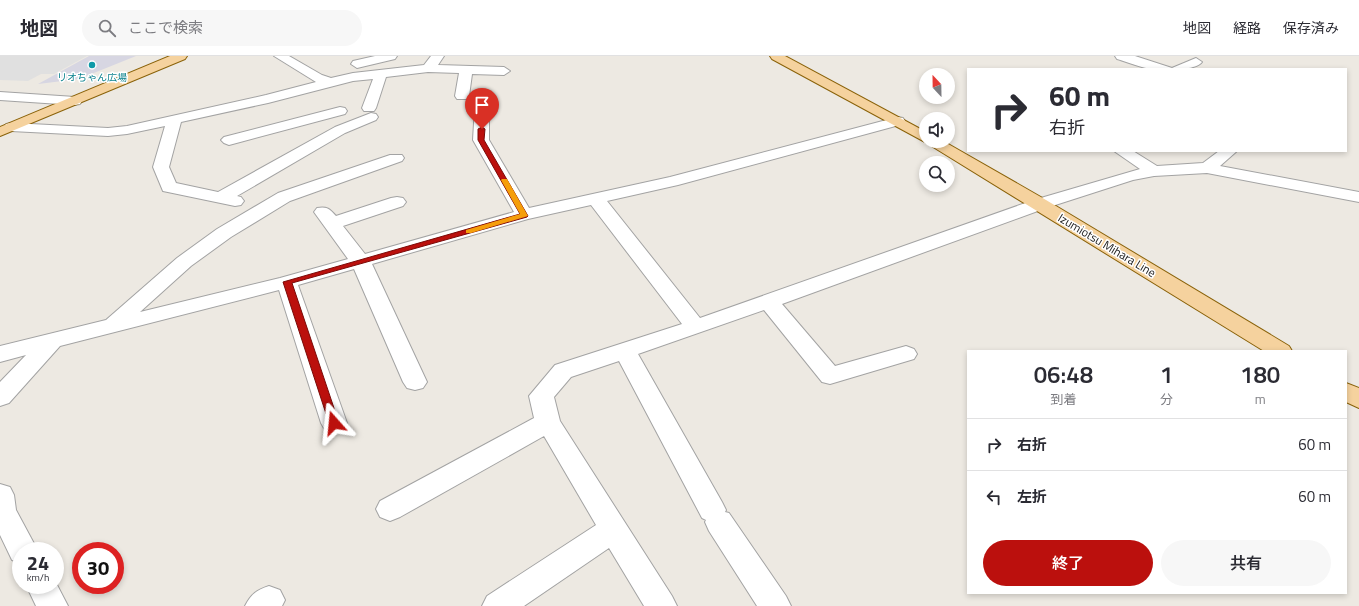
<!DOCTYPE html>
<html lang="ja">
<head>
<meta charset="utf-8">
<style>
	:root { --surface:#fff; --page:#f7f7f7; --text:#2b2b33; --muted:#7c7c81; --line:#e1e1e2; --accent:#bb100d }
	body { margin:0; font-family:"Titillium Web","Noto Sans JP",sans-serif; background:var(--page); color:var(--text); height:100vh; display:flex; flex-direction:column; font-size:15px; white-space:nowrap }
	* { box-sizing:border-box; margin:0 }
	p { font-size:13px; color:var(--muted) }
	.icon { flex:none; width:22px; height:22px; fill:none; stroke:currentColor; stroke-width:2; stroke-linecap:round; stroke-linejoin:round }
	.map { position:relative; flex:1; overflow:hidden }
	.sheet { position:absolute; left:967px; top:294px; width:380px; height:244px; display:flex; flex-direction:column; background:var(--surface); border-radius:0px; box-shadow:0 2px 6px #0003 }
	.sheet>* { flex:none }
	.top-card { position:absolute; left:967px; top:12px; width:380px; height:84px; border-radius:0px; box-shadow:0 2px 6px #0003; background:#fff; color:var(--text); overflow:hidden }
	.needle { width:26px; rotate:338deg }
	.controls { position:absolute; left:919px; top:12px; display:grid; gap:8px }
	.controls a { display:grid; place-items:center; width:36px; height:36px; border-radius:50%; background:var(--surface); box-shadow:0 2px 6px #0003; font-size:20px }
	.speed { position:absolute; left:12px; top:486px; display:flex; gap:8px; font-size:20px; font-weight:700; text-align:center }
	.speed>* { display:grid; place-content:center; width:52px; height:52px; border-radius:50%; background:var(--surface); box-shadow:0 2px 6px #0003; line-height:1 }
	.speed small { font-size:10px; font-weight:400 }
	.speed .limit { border:6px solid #d22; background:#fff; color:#111 }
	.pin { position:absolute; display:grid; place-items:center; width:34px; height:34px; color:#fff; margin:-41px -17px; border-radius:50% 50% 50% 0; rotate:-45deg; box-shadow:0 0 4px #0007 }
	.pin .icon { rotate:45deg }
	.me { position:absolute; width:44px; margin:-22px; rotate:342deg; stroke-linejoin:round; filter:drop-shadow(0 0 3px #0008) }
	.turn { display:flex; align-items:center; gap:14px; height:84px; padding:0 16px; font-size:18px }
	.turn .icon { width:52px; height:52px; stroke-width:2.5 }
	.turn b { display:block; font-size:28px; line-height:34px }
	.eta { display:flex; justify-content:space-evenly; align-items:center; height:68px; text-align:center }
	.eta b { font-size:24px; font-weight:600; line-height:28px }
	.cta { display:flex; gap:8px; margin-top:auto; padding:8px 16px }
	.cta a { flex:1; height:46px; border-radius:24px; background:var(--accent); color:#fff; font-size:16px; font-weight:600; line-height:46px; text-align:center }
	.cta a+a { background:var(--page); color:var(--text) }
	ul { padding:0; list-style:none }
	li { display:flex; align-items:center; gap:12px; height:52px; padding:0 16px; border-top:1px solid var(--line) }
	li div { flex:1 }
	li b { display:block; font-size:15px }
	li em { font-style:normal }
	header { display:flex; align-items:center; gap:24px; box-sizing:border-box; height:56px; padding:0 20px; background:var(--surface); border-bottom:1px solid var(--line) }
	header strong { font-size:19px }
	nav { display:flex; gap:22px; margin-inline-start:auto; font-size:14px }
	.search { width:280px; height:36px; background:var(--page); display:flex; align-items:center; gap:10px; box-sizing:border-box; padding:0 14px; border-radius:22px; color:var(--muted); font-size:15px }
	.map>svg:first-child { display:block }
</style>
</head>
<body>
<header>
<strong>地図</strong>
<div class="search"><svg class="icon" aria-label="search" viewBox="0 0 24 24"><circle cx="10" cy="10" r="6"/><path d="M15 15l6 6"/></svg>ここで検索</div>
<nav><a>地図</a><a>経路</a><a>保存済み</a></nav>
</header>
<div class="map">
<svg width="1359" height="550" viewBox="0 0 1359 550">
	<rect width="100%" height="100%" fill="#ede9e2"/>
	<path fill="#e0e0e0" d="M0,0h87l-33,18h-13l-13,7 -28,-1z"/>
	<path fill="#d7d6e2" d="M89,0h47l-57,23 -41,5z"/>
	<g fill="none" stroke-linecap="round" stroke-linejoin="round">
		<g stroke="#a3a3a3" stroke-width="2">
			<path id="minor" d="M274,0h15l33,19 9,3 22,-5 71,-8 7,-9h13l-6,9 66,2 6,4 -6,4 -32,-1 -3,22 -2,3h-10l-2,-3 4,-23 -31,-1 -42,5 -10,31 -2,3h-10l-2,-3 11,-29 -20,2 -85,22 -87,19 -12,45 7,16 42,9 117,-65 36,-14 5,1 2,3 -2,3 -31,13 -108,63 4,1 3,4 -3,4 -6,1 -72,-15 -10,-24 12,-41 -38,8 -19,2 -97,-5 -5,-1 -2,-3 2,-3 5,-1 97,5 19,-2 139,-31 50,-13z
				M375,0h22l-2,3 -38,9 -6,-4 2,-3z
				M1115,0h20l37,12 24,-10 6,4c-6,9 -38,8 -49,7 -12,-1 -25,-7 -36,-10z
				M0,36l75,5 5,1 2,3 -2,3 -5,1 -75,-5z
				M482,46l5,1 2,3v34l40,68 141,-31 228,-60 5,1 2,3 -2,3 -225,61 -71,16 93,117 334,-118 106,-31 -26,-18h19l24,15 46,-3 16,-12h18l-17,15 139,26v10l-152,-29 -53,3 -21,4 -87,28 -264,96 53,62 71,-20 8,3 3,5 -3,5 -84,25 -8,-2 -58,-72 -126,44 84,148 4,8 -1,2 4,1 57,83 5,10h-34l-48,-75 -4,-9 1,-2 -4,-2 -83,-157 -48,16 -17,20 6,24 112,175 5,10h-33l-35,-58 -85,58h-42l5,-10 109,-71 -52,-89 -144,81 -10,4 -10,-4 -4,-8 4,-8 154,-83 -5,-22 26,-31 127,-41 -91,-119 -63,14 -156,45 55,118 -4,6 -8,2 -8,-2 -4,-6 -49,-113 -56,16 49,138 -4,7 -9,2 -9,-2 -4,-7 -42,-133 -219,56 -51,57 -9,3v-24l26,-27 -26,7v-16l106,-26 71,-62 40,-29 61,-36 112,-38h12l2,3 -2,3 -112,40 -59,36 -40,29 -51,46 140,-34 68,-19 -34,-47 3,-4c10,-2 13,1 19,8l55,-18 6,-1 6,1 3,4 -3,4 -60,20 22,28 149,-42 -41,-72 2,-34 2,-3z
				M340,51l5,1 2,3 -2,3 -116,31 -5,-2 -3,-3 3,-3z
				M0,428l10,3 4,8 2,15 22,41h-17v12l-9,-3 -12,-25z
				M55,525l13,25h-32l-10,-21h29z
				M269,530l11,4 5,10 -3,6h-37c6,-12 12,-16 24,-20z"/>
		</g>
		<g stroke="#8a6209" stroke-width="2">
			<path id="major" d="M170,0h17l-2,3 -185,77v-9z
				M770,0h15l141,76v9h17l103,59 243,146 3,5h-28l-339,-209 -153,-83z
				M1346,327l13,5v20l-13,-6z"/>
		</g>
		<use href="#minor" fill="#fff" fill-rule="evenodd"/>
		<use href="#major" fill="#f5d29e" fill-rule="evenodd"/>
	</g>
	<path fill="#bb100d" stroke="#7a0a08" d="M482,71l3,2 -1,11 44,76 -1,1 -235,66 47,140 -5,4 -4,-1 -47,-144 237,-68 -42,-74v-11z"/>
	<path fill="#f59e0b" d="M502,123h5l21,37 -57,17h-5v-3l54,-16 -19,-34z"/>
	<circle fill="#0f9aa8" stroke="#fff" stroke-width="1.5" cx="92" cy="9" r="4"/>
	<g text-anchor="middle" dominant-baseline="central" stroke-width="3" stroke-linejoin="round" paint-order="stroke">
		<g font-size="10" fill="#0d838f" stroke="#fff">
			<text x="92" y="21">リオちゃん広場</text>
		</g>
		<g font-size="12" fill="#1c1c1c" stroke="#fff">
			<text transform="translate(1107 189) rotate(31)">Izumiotsu Mihara Line</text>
		</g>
	</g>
</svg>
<div class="controls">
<a><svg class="needle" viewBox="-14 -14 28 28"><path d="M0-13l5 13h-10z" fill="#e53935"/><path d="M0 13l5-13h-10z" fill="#7c7c81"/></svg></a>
<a><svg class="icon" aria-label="sound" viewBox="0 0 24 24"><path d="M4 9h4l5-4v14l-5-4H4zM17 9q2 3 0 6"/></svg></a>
<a><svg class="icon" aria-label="search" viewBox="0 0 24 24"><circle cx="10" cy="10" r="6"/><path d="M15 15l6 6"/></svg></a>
</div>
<div class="speed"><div>24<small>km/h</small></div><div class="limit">30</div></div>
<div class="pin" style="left:482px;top:73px;background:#d93025"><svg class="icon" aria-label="arrive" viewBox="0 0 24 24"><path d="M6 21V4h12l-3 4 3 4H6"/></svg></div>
<svg class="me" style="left:334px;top:367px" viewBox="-20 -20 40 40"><path d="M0-17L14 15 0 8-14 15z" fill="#bb100d" stroke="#fff" stroke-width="4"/></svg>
<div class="top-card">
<div class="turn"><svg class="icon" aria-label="right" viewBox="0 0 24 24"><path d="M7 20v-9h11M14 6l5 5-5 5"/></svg><div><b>60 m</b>右折</div></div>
</div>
<section class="sheet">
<div class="eta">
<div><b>06:48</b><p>到着</p></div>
<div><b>1</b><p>分</p></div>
<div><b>180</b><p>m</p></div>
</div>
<ul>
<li><svg class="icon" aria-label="right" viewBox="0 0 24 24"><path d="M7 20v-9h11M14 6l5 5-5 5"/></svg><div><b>右折</b></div><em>60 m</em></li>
<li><svg class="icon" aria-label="left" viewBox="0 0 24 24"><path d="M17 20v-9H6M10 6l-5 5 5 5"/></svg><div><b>左折</b></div><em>60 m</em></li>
</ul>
<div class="cta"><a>終了</a><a>共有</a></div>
</section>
</div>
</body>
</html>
